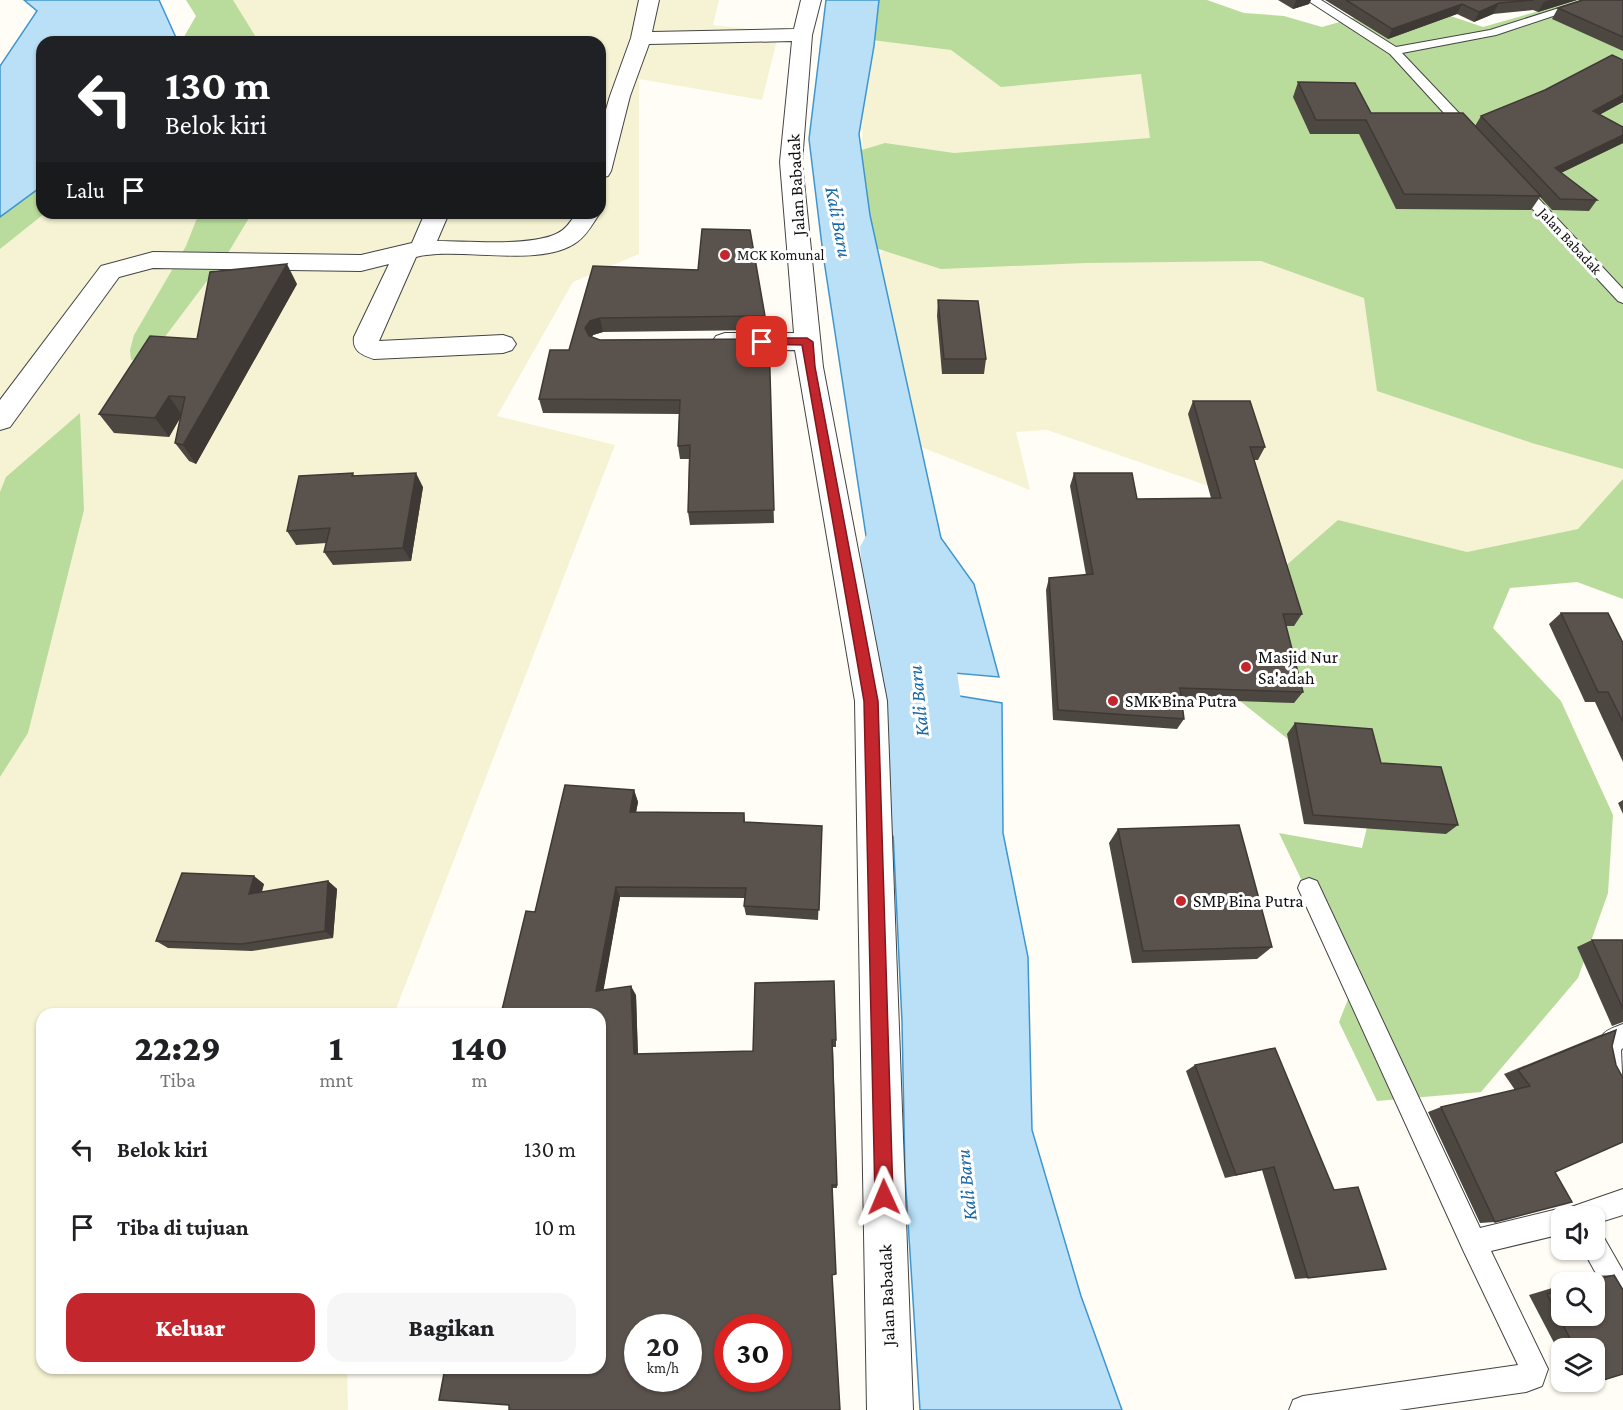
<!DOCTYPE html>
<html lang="id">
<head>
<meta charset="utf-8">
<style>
	:root { --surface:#fff; --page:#f6f6f6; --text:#202124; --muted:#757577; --accent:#c4262e }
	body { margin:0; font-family:"Crimson Pro",serif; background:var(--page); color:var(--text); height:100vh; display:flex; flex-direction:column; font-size:22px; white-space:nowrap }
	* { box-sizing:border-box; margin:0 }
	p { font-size:20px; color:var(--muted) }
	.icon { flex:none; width:33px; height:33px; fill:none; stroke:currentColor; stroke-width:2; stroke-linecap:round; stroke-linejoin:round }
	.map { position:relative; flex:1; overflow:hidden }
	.details { position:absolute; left:36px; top:1008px; width:570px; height:366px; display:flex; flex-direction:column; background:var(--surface); border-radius:18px; box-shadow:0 2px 4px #0004 }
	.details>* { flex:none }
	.hud { position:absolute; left:36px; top:36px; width:570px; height:183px; border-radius:18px; box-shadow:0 2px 4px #0004; background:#202124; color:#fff; overflow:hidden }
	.tools { position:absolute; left:1551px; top:1206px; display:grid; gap:12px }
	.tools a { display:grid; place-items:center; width:54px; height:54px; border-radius:12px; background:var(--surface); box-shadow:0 2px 4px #0004; font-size:30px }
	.speed { position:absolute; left:624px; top:1314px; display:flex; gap:12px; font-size:30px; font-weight:700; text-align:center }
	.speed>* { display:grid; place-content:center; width:78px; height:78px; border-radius:50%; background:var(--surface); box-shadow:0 2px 4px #0004; line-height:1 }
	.speed small { font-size:15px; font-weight:400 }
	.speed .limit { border:9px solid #d22; background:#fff; color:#111 }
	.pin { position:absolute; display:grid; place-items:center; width:51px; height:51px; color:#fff; margin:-26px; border-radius:12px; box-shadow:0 3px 9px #0006 }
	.me { position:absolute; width:66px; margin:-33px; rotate:359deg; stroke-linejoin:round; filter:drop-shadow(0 0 4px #0008) }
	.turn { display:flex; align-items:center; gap:21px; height:126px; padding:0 30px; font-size:27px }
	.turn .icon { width:78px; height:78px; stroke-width:2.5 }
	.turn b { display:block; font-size:42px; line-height:51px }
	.then { display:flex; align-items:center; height:57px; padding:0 30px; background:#0003; gap:12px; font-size:22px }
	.eta { display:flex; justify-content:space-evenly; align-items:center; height:102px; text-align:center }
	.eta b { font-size:36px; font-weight:800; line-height:42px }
	.cta { display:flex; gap:12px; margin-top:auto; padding:12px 30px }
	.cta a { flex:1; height:69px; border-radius:18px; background:var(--accent); color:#fff; font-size:24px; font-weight:800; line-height:69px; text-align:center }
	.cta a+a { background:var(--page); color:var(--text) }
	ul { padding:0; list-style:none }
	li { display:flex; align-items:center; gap:18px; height:78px; padding:0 30px }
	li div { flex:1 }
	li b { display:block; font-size:22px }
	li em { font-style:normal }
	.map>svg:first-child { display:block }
</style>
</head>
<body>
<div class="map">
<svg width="1623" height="1410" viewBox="0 0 1623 1410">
	<rect width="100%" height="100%" fill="#fffdf5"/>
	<path fill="#f6f3d4" d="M221,0h498l-6,25 66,7 -17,68 -123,-21v175l-66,28 -76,134 118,29 -221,569h-352v354h305l1,42h-348v-1173l42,-24h558v-171h-356z
		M888,32l263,36 22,78 -311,12 1,-106z
		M893,242l369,9 108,29 253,174v76l-326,54 -34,-79 -216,-75 -31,2 14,58 -124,-49 -36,-178z"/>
	<path fill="#b9dc9c" d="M186,0h47l26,42h-78l15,-26z
		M868,0h339l37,13 40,3 38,11 87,-25 74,25 95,-27h45v469l-91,-26 -155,-52 -13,-93 -103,-37 -176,2 -144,6 -75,-24 -24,-89 43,-13 69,10 196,-15 -9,-64 -140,13 -50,-37 -87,-11z
		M42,176v37h3l-45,36v-35z
		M199,213h53l-24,40 -73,97 -12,8 -12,2 -1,-10 4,-15 52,-89z
		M80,413l4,97 -56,223 -28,44v-285l6,-15z
		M1623,479v120l-46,-17 -67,6 -17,40 68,73 52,114 -5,78 -30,85 -97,114 -104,9 -38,-79 21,-53 -37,-44 -44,-92 83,15 10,-42 -132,-105 18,-111 80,-70 129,32 111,-23z"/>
	<path fill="#b9e0f7" stroke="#3f96cf" stroke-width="1.5" d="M24,0h135l19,42h-136v144l-42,31v-151l37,-55z
		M826,0h53l-5,46 -15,88 11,81 71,323 33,46 25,93 -113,-10 -63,-413 -14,-115z
		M886,684l116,19 1,130 25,124 4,173 49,166 41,114h-202l-15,-236 -3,-152z"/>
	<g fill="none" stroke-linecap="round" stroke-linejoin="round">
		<path fill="#b9e0f7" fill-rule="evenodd" d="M900,516l28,9 12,22 36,264 -14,30 -33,13 -33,-13 -14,-30 -22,-264 12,-22z"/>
		<g stroke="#444" stroke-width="2">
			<path id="service" d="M1307,0h14l75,47 94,-17 94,-30h17l-105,35 -94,18 73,77 1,3 -6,4 -5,-1 -75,-82z
				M1518,181l5,1 100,107v14l-5,-2 -105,-113 -2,-3z
				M1309,878l8,3 163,347 82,-20 7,3 2,-4 52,-18v26l-29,9v-8h-32v18l-71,17 57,118 -6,17 -16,6 -127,18h-110l4,-10 10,-4 215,-31 -54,-113 -166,-364 3,-7z
				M1623,1024v24l-2,2 2,45c-18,-8 -32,-41 -21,-59 4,-7 14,-9 21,-12z
				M1594,1232l9,4 20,35v39l-9,-4 -31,-56h11z"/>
		</g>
		<g stroke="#444" stroke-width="2">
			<path id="minor" d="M639,0h20l-7,32 142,-3 7,-29h20l-9,35 -10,127 21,205 64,334 26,709h-46l-12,-709 -60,-351 -70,1 -9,-3 -4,-6 4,-6 9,-3h69l-14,-171 12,-121 -143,3 -19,52 -19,75 -3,5 -8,2v-48l10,-34 21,-58z
				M425,213h24l-12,28c30,0 95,6 121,-8 8,-4 14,-13 18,-20h24c-7,10 -13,22 -23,29 -36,27 -119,4 -161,15l-37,84 124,-6 9,3 4,6 -4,6 -9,3 -129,6c-12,-4 -22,-8 -20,-22l35,-73 -28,7 -208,-3 -34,9 -109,150 -10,3v-30l101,-134 52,-14 208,3 51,-12z"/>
		</g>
		<use href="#service" fill="#fff" fill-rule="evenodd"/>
		<use href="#minor" fill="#fff" fill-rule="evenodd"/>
	</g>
	<path fill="#4d4742" d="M1278,0h33l-2,4 -16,5z
		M1325,0h252l-39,12 -5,-2 -40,4 -19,8 -17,-8 -69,25z
		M1623,0v51l-71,-32 6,-11z
		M1623,60v42l-24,13 24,12v16l-62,30 36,27 -8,11 -37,-1 -12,-13 -9,13 -135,-1 -37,-75h-49l-17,-37 5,-15 73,31 104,13 6,-10z
		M593,266l105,4 67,46 1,14 -163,2 -10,3 -1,2 8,3 169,-1 5,184 -84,2 -2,-13 1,-53h-9l-2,-13 1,-32 -136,-1 -4,-14 30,-49z
		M297,284l-101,180 -7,-3 -14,-18 5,-25 -11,19 -55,-4 -15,-19 98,-75z
		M938,300l48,59 -2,15h-42l-5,-58z
		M1193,401l72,46 -7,13h-4l48,154 -8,12h-8l17,66 -9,11 -113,-4 3,20 -7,10 -124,-9 -7,-130 3,-12 37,-3 -16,-89 4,-13 63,26 74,-1 -23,-84z
		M353,473l1,3 69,11 -12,74 -78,4 -9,-13 3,-9 -31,2 -9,-14z
		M1561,613l62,30v119l-28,-60h-10l-36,-78z
		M1295,723l86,40 77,62 -12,9 -142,-10 -17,-90z
		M634,790l4,12 -2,10 108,1 1,9 77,4 -4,94 -72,-5 -2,-9 1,-8 -125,-1 -17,93 33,5 2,59 115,-3 83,-11v7h-3l4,138v3h-5l4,86 -4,1 8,135 -305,-498z
		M1623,800v14l-5,-11z
		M1118,829l154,118 -15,12 -125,4 -23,-120z
		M328,881l9,8 -4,49 -81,13 -84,-3 -12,-7 108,-57 -2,8z
		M1592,940h31v82l-11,4 -35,-79z
		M1616,1030l-61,142 -60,50 -15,1 -52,-111 13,-5 74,-17 -11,-16 96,-39z
		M1275,1048l33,230 -13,1 -33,-109 -37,8 -39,-107 9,-6z
		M1614,1275l9,15v84l-29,9 -18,-1h18v-34h-32v10l-33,-63 33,-10v31h32v-34h-23l24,-6z"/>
	<path fill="#3f3936" d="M1296,0h15l-2,4 -16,5z
		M1550,0h27l-39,12 6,-10z
		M1499,3l-6,11 -19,8 5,-10z
		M1462,4l-5,10 -69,25 4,-10z
		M1623,95v7l-37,20 7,-11z
		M1623,135v8l-75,36 7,-11z
		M287,264l10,20 -101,180 -13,-19z
		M600,318l3,14 -10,3 -5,7 -3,-14 5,-7z
		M169,396l13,19 -13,22 -14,-19z
		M416,473l7,14 -12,74 -8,-13z
		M634,790l4,12 -4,21 -4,-11z
		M254,876l10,8 -6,17 -9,-7z
		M328,881l9,8 -4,49 -8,-7z
		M616,887l4,10 -18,102 -6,-8z
		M631,986l5,9 2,66 -4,-7z"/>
	<path fill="#5a524d" stroke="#3f3936" stroke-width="1.5" fill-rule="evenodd" d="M1346,0h188l-35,3 -20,9 -17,-8 -70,25z
		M1583,0h40v37l-65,-29z
		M1612,55l11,5v35l-30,16 30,16v8l-68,33 42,32 -37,-1 -79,-83 64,-26z
		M1298,82l57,1 16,30h92l78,83 -137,-2 -38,-74h-50z
		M702,229l48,1 15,86 -165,2 -10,3 -5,7 4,8 11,4 169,-1 5,171 -86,2 2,-67 -12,1 2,-46 -141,-1 11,-49h19l24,-84 105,4z
		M287,264l-104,181 -8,-2 10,-46 -16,-1 -14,22 -56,-4 51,-78 47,3 13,-67z
		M938,300l40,1 8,58h-42z
		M1193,401h57l15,46h-15l52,167h-19l20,78 -123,-4 4,31 -126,-9 -9,-132 44,-4 -19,-101h58l5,26 84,-1z
		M353,473l-1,3 64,-3 -13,75 -79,4 6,-24 -43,3 12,-55z
		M1561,613h47l15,30v79l-15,-30h-10z
		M1295,723l77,6 9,34 60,4 17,58 -145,-10z
		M565,785l69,5 -4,22 114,1v9l78,4 -3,84 -75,-4 2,-18 -130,-1 -20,104 35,-5 3,68 119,-3 2,-68 79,-2 2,59h-4l5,145h-5l4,89 -4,1 8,135h-331v-5l-70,-5 6,-32h155v-354h-99l25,-103 9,1zM638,1328h50v50h-50zM728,1328h50v50h-50z
		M1239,825l33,122 -129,4 -25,-122z
		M182,873l72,3 -5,18 79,-13 -3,50 -83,13 -86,-3z
		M1592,940h31v69z
		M1616,1030l-4,16 4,19 7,13v64l-68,30 17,30 -77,20 -54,-115 89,-21 -12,-16z
		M1275,1048l59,142 24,-3 28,82 -78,9 -34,-111 -38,8 -41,-110z
		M1614,1275l9,15v84l-29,9 -1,-1h1v-34h-19l-28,-54 15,-4v26h32v-34h-6z"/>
	<path fill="#c4262e" stroke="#7f191e" stroke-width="1.5" d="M762,338h45l6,4 2,25 63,334 15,496 -3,7 -6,2 -6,-2 -3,-7 -11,-496 -62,-356 -44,-1 -1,-2z"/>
	<g fill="#c4262e" stroke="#fff" stroke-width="2">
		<circle cx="725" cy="255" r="6"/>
		<circle cx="1246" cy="667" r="6"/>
		<circle cx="1113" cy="701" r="6"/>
		<circle cx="1181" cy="901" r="6"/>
	</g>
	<g text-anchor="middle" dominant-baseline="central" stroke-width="6" stroke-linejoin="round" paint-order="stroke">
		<g font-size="15" fill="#111" stroke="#fff">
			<text transform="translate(1570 241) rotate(47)">Jalan Babadak</text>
		</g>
		<g font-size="15" fill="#111" stroke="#fff" text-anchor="start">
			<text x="737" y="255">MCK Komunal</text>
		</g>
		<g font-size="18" fill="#111" stroke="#fff">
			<text transform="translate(796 185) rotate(-93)">Jalan Babadak</text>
			<text transform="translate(887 1295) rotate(-92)">Jalan Babadak</text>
		</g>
		<g font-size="18" fill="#111" stroke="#fff" text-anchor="start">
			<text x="1258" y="657">Masjid Nur<tspan x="1258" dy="21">Sa'adah</tspan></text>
			<text x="1125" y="701">SMK Bina Putra</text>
			<text x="1193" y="901">SMP Bina Putra</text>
		</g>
		<g font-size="20" font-style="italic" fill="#1768a6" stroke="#fff">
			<text transform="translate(839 222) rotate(79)">Kali Baru</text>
			<text transform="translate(918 701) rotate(-96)">Kali Baru</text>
			<text transform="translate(966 1185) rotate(-96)">Kali Baru</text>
		</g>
	</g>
</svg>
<div class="tools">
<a><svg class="icon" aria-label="sound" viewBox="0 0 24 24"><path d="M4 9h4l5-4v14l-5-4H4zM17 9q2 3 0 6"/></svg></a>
<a><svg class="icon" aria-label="search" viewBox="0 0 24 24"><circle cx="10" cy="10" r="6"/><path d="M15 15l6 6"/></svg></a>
<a><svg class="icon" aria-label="layers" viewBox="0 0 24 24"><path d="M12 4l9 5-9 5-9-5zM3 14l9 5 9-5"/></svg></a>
</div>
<div class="speed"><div>20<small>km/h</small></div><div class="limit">30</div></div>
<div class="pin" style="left:762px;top:342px;background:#d93025"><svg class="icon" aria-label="arrive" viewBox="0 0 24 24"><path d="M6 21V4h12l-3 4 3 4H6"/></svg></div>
<svg class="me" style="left:884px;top:1197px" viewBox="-20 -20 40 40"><path d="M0-17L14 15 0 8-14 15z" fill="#c4262e" stroke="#fff" stroke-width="4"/></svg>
<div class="hud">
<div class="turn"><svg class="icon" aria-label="left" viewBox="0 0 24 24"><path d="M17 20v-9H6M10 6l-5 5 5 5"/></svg><div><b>130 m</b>Belok kiri</div></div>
<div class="then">Lalu<svg class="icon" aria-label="arrive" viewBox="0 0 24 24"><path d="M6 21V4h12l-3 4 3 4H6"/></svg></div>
</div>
<section class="details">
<div class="eta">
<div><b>22:29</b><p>Tiba</p></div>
<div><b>1</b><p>mnt</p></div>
<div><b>140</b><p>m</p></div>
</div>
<ul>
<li><svg class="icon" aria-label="left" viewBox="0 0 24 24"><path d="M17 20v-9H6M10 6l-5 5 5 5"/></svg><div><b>Belok kiri</b></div><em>130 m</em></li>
<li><svg class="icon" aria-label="arrive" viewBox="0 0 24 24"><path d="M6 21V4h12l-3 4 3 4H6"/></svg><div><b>Tiba di tujuan</b></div><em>10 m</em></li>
</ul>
<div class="cta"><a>Keluar</a><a>Bagikan</a></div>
</section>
</div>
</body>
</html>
